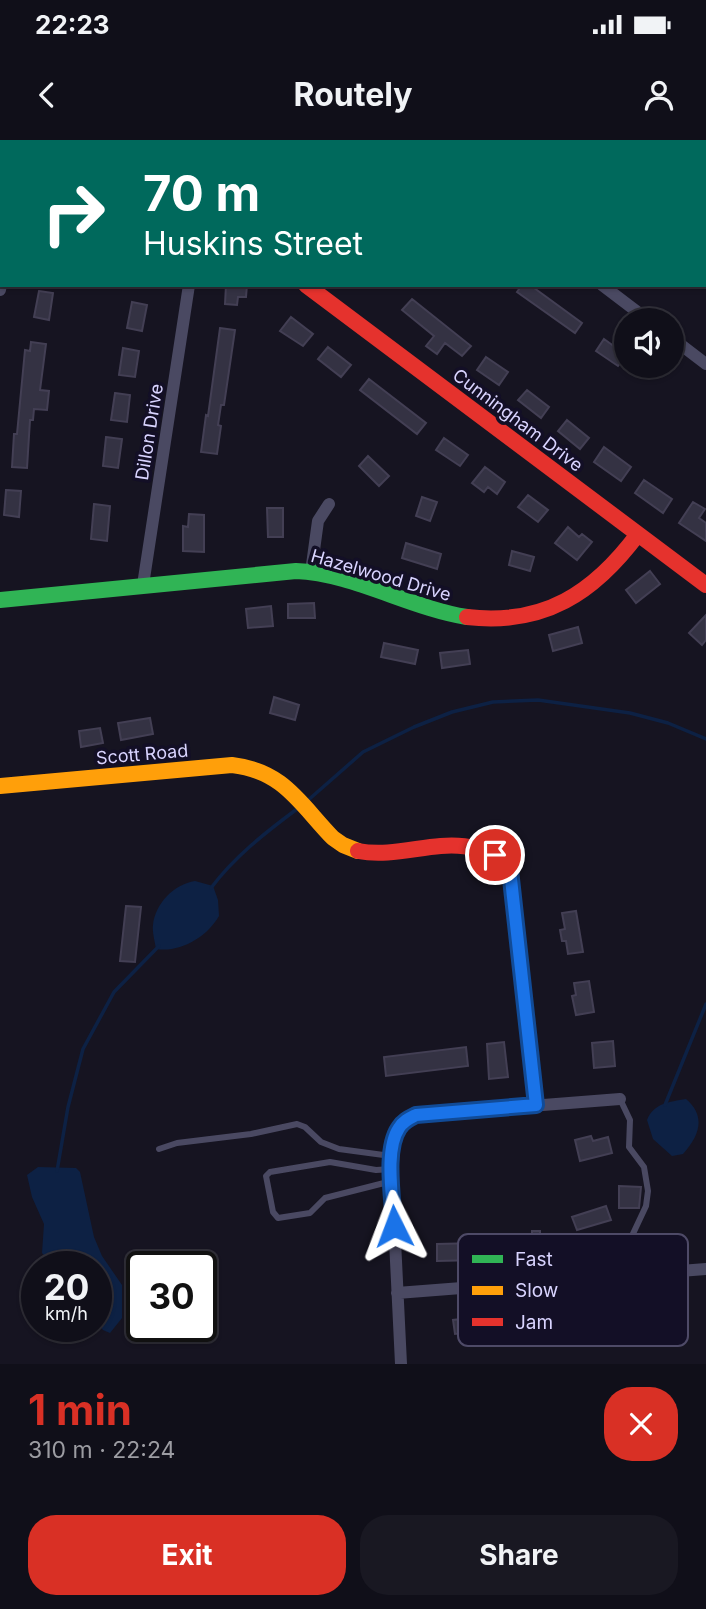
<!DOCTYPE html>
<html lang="en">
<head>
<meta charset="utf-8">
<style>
	:root { --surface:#100f19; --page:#191822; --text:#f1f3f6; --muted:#9c9ca2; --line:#302f38; --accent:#d93025 }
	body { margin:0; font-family:Inter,sans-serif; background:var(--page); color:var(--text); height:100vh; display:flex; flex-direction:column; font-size:26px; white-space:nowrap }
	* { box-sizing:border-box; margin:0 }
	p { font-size:23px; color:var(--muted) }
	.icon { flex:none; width:38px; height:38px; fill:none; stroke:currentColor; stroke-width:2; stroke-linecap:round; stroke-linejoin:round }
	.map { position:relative; height:1224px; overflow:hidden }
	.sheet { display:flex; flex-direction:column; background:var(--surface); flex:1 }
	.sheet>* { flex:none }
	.guide { position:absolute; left:0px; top:0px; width:707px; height:147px; box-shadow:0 2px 5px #0004,0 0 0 2px var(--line); background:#00695c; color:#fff; overflow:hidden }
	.fabs { position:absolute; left:614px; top:168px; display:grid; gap:14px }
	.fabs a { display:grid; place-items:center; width:70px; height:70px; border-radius:50%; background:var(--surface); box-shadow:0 2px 5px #0004,0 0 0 2px var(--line); font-size:35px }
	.speed { position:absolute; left:21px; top:1111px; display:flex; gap:14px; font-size:35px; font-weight:700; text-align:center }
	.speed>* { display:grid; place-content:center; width:91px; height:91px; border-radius:50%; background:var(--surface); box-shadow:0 2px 5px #0004,0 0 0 2px var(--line); line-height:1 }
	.speed small { font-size:18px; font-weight:400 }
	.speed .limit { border:4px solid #111; border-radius:10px; background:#fff; color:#111 }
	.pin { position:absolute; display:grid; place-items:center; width:60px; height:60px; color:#fff; margin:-30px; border:4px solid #fff; border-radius:50%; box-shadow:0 2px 7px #0007 }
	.me { position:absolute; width:77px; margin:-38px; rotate:357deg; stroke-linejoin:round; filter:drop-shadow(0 0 5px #0008) }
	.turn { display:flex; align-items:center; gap:24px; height:147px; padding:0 28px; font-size:32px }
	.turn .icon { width:91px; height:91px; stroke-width:2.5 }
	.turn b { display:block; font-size:49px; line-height:60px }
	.round { display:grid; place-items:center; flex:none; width:74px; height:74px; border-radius:28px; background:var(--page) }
	.overview { display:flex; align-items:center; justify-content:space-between; height:119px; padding:0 28px }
	h1 { font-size:42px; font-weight:700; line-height:52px; color:var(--accent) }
	.button { display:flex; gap:14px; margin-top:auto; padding:14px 28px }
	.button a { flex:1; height:80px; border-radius:28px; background:var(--accent); color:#fff; font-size:28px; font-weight:700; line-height:80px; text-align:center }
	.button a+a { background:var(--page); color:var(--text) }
	.status { display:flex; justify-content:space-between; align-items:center; height:49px; padding:0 35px; background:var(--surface); direction:ltr }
	.status svg { height:19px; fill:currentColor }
	header { display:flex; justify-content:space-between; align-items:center; height:91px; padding:0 28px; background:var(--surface); font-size:32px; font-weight:700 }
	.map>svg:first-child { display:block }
</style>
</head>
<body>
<div class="status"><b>22:23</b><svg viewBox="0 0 49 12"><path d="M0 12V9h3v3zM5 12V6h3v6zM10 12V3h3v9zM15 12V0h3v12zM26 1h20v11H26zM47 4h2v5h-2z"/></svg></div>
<header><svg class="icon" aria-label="back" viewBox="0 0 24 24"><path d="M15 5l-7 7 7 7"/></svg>Routely<svg class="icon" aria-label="person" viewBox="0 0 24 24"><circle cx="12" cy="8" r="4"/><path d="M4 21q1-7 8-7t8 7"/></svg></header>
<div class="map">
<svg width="706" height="1224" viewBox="0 0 706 1224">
	<rect width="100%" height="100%" fill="#161421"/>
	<path fill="#0d2144" d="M195,741l18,5 5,14 1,16c-12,21 -39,37 -63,33 -1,-7 -4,-17 -3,-24 2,-21 21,-41 42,-44z
		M686,959c20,17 14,36 -3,55l-11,2 -19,-17 -6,-19c7,-17 22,-18 39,-21z
		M38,1027l38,1 4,4 14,65 8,19 20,29v33l-12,15 -7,-3 -7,-9v-54h-41l-13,-14 2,-29 -12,-27 -5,-22z"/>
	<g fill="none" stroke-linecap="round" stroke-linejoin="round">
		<path stroke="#0d2144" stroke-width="3.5" d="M306,662l57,-50 51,-25 38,-15 41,-10 45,-2 92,13 38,10 38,16
			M211,748c23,-31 55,-56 86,-79
			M665,965l41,-101
			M57,1031l11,-64 15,-58 31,-57 45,-46"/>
	</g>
	<path fill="#343243" stroke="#433f54" stroke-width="2" d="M226,145h21l-1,12h-8l-1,8 -12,-1z
		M522,145h8l52,38 -7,10 -58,-41z
		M39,151l14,2 -4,27 -15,-3z
		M412,159l59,47 -9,10 -17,-13 -8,11 -11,-8 8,-10 -32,-26z
		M132,162l15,3 -5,26 -15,-3z
		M291,177l22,17 -10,12 -23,-15z
		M220,188l15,2 -11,75h-3l-3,20 3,1 -4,28 -16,-2 5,-37 2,1z
		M604,199l22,16 -8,11 -22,-15z
		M31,202l15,2 -6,46 9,1 -2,19 -13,-1 -1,11h-3l-3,48 -15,-1 2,-33h3l8,-84 5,1z
		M328,207l23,18 -10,12 -23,-18z
		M123,208l16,3 -4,26 -16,-2z
		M486,217l22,15 -9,13 -22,-15z
		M369,239l57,44 -9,11 -57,-44z
		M527,250l22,17 -8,11 -23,-18z
		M115,253l15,2 -3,27 -16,-2z
		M567,280l22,18 -9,11 -22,-18z
		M106,297l16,2 -4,29 -15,-2z
		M444,298l24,17 -8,11 -24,-16z
		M604,307l27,20 -10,14 -27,-19z
		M368,316l21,20 -10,10 -20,-20z
		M485,327l20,15 -8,12 -9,-7 -4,5 -12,-9z
		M644,340l28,19 -9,14 -28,-20z
		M6,350l15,1 -2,26 -15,-2z
		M528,355l20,15 -10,12 -20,-15z
		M422,357l15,5 -7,19 -14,-5z
		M693,362l12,7 -6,9 7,5v18l-27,-18z
		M94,364l16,2 -3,35 -16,-2z
		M267,368h16v29h-15z
		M189,374l15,1v37l-21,-1v-25l5,1z
		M568,387l11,10 3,-3 10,8 -15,18 -22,-17z
		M406,403l35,11 -4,15 -35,-11z
		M512,411l22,6 -4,14 -21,-6z
		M650,431l10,13 -24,19 -10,-13z
		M314,463l1,15h-27v-14z
		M271,466l2,20 -25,2 -2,-19z
		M706,475v25l-4,5 -13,-12z
		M578,487l4,16 -29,8 -4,-16z
		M384,503l34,7 -3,14 -34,-7z
		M468,510l2,14 -28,4 -2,-15z
		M274,557l25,8 -4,15 -25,-7z
		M150,578l3,16 -32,6 -3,-17z
		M100,588l3,15 -22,4 -2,-16z
		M126,766l15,1 -6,55 -15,-1z
		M576,771l7,41 -15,2 -2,-13h-4l-2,-11 5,-1 -3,-16z
		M589,841l5,31 -18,3 -4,-19 4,-1 -2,-12z
		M613,901l2,25 -21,2 -2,-25z
		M504,902l4,35 -19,2 -2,-35z
		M466,907l2,19 -82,10 -2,-19z
		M591,996l2,5 15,-4 4,16 -32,8 -5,-21z
		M619,1046l22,1 -2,21h-20z
		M606,1066l5,14 -34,10 -5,-13z
		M532,1091h8v7h18v15h-34l-1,-15h9z
		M477,1103l1,17 -41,1v-17z
		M479,1177l2,14 -26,3 -2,-14z"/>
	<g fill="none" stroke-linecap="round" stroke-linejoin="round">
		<path stroke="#4a4962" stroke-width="6" d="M159,1009l18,-6 74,-9 46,-10 8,3 16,15 18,7 52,7
			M392,1029l-16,1 -46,-8 -60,10 -4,4 7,36 5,6 32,-5 15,-15 67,-17
			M619,1136l4,-21 23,-49 2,-15 -4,-24 -15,-20 1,-27 -10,-21"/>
		<path stroke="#4a4962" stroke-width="12" d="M409,0l2,2
			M22,2v-2
			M215,2l1,-2
			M602,145l46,35
			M0,150l2,-11
			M672,198l34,26
			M311,432l7,-51 11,-17
			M143,445l46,-300
			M397,1153l309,-24
			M401,1224l-10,-206c3,-21 6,-33 25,-43l204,-16"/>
		<path stroke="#30b455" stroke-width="16" d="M0,460l296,-29c56,2 114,37 171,46"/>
		<path stroke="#ff9f0a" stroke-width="16" d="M0,646l232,-21c52,6 68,39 101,73l10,7 15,6"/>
		<path stroke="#e5322d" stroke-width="16" d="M306,145l400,300
			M467,477c77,9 127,-24 171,-83
			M358,711c55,10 105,-29 152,19l26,235"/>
	</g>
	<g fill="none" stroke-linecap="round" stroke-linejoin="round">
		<g stroke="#114b97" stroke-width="18">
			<path id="route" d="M394,1086c-1,-27 -10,-76 5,-98 4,-7 11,-10 17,-13l120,-10 -26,-235 -15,-15"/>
		</g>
		<use href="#route" stroke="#1a73e8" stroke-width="12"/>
	</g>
	<g text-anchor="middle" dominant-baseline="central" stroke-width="7" stroke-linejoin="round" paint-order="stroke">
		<g font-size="18" fill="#d9d4ff" stroke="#130f26">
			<text transform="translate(518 280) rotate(37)">Cunningham Drive</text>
			<text transform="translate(149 292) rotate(-81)">Dillon Drive</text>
			<text transform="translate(381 435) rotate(16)">Hazelwood Drive</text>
			<text transform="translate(142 614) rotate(-5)">Scott Road</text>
		</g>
	</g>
	<rect x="458" y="1094" width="230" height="112" rx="10" fill="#130f26" stroke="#4e4a67" stroke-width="2"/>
	<rect x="472" y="1115" width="31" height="8" fill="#30b455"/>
	<rect x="472" y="1146" width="31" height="9" fill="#ff9f0a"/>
	<rect x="472" y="1178" width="31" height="8" fill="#e5322d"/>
	<g font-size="19" fill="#d9d4ff">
		<text x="515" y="1126">Fast</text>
		<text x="515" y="1157">Slow</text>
		<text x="515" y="1189">Jam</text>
	</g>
</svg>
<div class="fabs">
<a><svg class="icon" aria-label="sound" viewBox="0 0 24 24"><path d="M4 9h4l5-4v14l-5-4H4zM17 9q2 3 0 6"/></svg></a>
</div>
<div class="speed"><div>20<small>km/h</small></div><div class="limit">30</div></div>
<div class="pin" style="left:495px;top:715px;background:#d93025"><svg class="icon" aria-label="arrive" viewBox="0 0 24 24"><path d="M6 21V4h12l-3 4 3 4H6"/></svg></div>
<svg class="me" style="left:394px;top:1086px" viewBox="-20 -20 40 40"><path d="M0-17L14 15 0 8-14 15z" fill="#1a73e8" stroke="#fff" stroke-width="4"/></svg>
<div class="guide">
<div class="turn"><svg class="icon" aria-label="right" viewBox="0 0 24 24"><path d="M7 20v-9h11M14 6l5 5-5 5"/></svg><div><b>70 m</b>Huskins Street</div></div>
</div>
</div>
<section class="sheet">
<div class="overview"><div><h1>1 min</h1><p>310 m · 22:24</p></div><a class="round" style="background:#d93025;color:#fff"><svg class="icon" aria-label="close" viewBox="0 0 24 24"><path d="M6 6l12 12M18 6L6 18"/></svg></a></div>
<div class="button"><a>Exit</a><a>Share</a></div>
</section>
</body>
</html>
